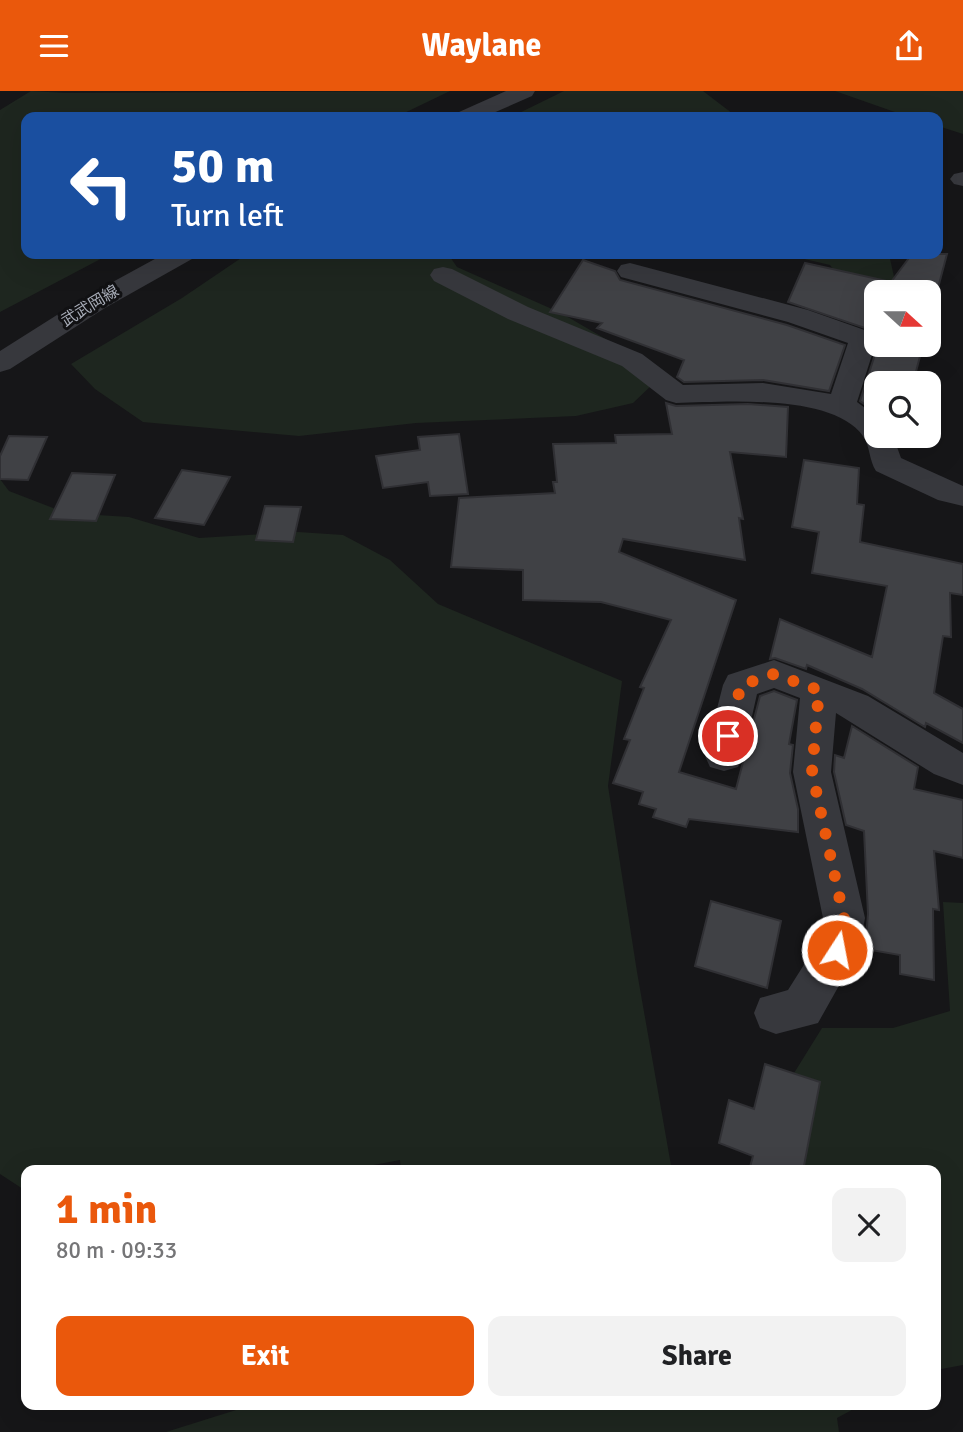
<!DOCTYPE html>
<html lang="en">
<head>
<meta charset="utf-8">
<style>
	:root { --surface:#fff; --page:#f2f2f2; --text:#202124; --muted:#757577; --accent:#ea580c }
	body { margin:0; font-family:Signika,"Noto Sans JP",sans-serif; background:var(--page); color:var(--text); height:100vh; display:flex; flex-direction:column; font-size:26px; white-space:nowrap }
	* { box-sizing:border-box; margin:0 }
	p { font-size:23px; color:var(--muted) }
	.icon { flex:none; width:38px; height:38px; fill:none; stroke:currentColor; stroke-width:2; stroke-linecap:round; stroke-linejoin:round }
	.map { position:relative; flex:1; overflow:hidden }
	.details { position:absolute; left:21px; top:1074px; width:920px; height:245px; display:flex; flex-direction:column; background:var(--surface); border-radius:14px; box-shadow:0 7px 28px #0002 }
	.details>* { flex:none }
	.banner { position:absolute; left:21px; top:21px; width:922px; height:147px; border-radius:14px; box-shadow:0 7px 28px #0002; background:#1a4fa0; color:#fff; overflow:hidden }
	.needle { width:46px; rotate:111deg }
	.tools { position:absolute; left:864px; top:189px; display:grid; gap:14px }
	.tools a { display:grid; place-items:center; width:77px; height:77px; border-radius:14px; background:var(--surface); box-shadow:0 7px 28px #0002; font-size:35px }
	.pin { position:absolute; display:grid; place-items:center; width:60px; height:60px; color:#fff; margin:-30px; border:4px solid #fff; border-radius:50%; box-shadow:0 2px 7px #0007 }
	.me { position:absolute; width:77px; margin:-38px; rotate:11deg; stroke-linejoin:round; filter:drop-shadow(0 0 5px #0008) }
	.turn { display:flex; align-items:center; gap:24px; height:147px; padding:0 35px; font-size:32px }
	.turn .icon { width:91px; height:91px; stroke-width:2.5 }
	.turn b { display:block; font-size:49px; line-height:60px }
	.round { display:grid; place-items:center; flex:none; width:74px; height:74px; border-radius:14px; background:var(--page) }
	.summary { display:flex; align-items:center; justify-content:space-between; height:119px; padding:0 35px }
	h1 { font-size:42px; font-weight:700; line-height:52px; color:var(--accent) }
	.primary-button { display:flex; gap:14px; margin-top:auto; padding:14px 35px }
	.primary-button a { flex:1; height:80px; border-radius:14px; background:var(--accent); color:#fff; font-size:28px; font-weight:700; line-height:80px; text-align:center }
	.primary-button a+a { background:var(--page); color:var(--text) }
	header { display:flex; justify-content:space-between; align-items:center; height:91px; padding:0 35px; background:var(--accent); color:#fff; font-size:32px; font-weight:700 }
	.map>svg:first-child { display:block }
</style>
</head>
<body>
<header><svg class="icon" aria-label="menu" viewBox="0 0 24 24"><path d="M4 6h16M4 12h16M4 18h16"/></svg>Waylane<svg class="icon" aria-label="share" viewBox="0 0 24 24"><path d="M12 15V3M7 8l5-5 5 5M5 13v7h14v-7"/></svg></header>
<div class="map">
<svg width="963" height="1341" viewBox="0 0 963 1341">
	<rect width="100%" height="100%" fill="#161618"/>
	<path fill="#1e261f" d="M31,0l34,2 385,-2 -54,26h-370v137h84l-110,58v-202z
		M564,0h139l34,26h-226z
		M835,0h128v43l-25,-8v-9h-29z
		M247,163h201l9,13 104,46 72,42 20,29 -20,19 -57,13 -160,7 -117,13 -156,-14 -48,-33 -24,-25 111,-66z
		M783,163h106l7,32 -13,6 -36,-3 -17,-24z
		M0,388l9,12 57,22 63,4 70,21 99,-6 45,3 47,25 48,44 184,77 -14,105 29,186 35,199h-271l-1,-11 -58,11h-316v20l-26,-17z
		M943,811l20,1v462l-27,5v-199h-149l-1,-85 36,-58h71l57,-17z
		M252,1314h609l-24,13 2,14h-673z"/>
	<path fill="#404145" stroke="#303034" stroke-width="2" d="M912,163h35l-18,68v-30h-52v42l-3,-3 -86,-29 17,-39 86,19z
		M583,169l32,11 5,9 167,45 58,20 -16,46 -66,-11 -79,2 -7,-5 7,-17 -87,-32 5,-5 -52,-11z
		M878,254h45l-10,38h-36v30l-17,-12z
		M666,312l10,3 72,-2 40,3 -2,50 -56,-5 13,67 -4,-1 6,42 -122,-21 -4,13 117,48 -57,172 57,17 24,-93 14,-5 23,9 -8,44 4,1 -3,28 8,36v23l-109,-13 -3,8 -33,-10 3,-8 -17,-5 4,-12 -30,-9 17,-43 -6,-1 20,-51 -4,-1 31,-67 -70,-18 -78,-2v-30l-72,-3 8,-69 96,-5 -2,-11h4l-4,-38 63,-1 -1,-8 57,-1z
		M459,343l9,60 -38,2 -2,-14 -45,6 -7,-32 44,-6 -2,-13z
		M9,345l38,1 -19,43 -28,-1v-23z
		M804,369l55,8 -2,36 7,1 -4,37 103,22v31l-13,-2 1,44 -8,-1 -9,57 29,16v34l-37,-20 -1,4 -63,-38 -55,-24 -1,4 -31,-11 -5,1 10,-40 92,38 15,-71 -75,-13 7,-41 -27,-5z
		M182,379l48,7 -26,48 -49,-7z
		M72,382l43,2 -19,46 -46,-2z
		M265,415l36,1 -8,35 -37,-2z
		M852,635l66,41 -4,22 49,11v58l-29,-7 5,59 -6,-1 1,71 -34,-6v-19l-35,-6 3,-35 -4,-83 -18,-6 -12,-53 1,-17 9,3z
		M711,810l70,20 -14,67 -72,-22z
		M765,973l55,18 -17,89h-54l4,-15 -34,-13 10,-43 25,9z"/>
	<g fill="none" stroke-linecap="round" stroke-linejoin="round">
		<path fill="#37383d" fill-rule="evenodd" d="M506,0h29l-3,5 -48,21h-28l3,-5z
			M963,81v14l-9,-2 -4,-5 4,-5z
			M164,163h32l-4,5 -87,49 -95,61 -10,3v-21l87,-55z
			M630,172l178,47 65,23 4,6 -20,63 20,15v19h16l8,22 62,28v20l-25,-6 -62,-29c-7,-10 -6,-26 -13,-35 -31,-43 -139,-34 -187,-33l-10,-3 -44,-34 -114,-47 -74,-38 -4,-6 4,-6 9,-2 9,2 76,38 114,47 41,31 80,-2 68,11 17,-51 -60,-21 -167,-45 -4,-6 4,-6z
			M774,569l94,36 95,57v32l-29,-11 -98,-61 -5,59 34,146 -6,32 -41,73 -42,11 -16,-6 -6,-15 6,-15 28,-8 29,-46 6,-26 -30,-146 7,-74 -26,-10 -17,6 -14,62 -5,11 -14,4 -14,-4 -5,-11 18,-71 5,-10z"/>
	</g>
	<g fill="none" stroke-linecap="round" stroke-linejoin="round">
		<path stroke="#ea580c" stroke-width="12" stroke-dasharray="0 21.6" d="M728,645l13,-51 33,-11 45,16 -7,82 32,146 -7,32"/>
	</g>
	<g text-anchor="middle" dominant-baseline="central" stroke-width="6" stroke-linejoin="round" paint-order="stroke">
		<g font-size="16" fill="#a8adb8" stroke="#111113">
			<text transform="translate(90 215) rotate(-31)">武武岡線</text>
		</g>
	</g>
</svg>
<div class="tools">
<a><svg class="needle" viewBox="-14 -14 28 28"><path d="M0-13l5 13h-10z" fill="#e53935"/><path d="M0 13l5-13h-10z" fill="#757577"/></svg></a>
<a><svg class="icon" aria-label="search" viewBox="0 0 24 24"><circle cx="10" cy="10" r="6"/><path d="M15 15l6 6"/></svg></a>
</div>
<div class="pin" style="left:728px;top:645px;background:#d93025"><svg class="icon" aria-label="arrive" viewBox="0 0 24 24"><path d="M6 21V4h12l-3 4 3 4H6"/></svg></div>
<svg class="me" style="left:837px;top:859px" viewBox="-20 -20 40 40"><circle r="17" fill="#ea580c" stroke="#fff" stroke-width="3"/><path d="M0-11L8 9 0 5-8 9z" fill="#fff"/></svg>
<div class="banner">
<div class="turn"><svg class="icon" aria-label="left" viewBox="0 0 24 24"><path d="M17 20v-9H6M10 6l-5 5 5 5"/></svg><div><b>50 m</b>Turn left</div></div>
</div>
<section class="details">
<div class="summary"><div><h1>1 min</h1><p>80 m · 09:33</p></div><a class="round"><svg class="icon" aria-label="close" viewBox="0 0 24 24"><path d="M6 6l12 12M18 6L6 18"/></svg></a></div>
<div class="primary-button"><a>Exit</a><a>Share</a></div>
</section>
</div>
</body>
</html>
